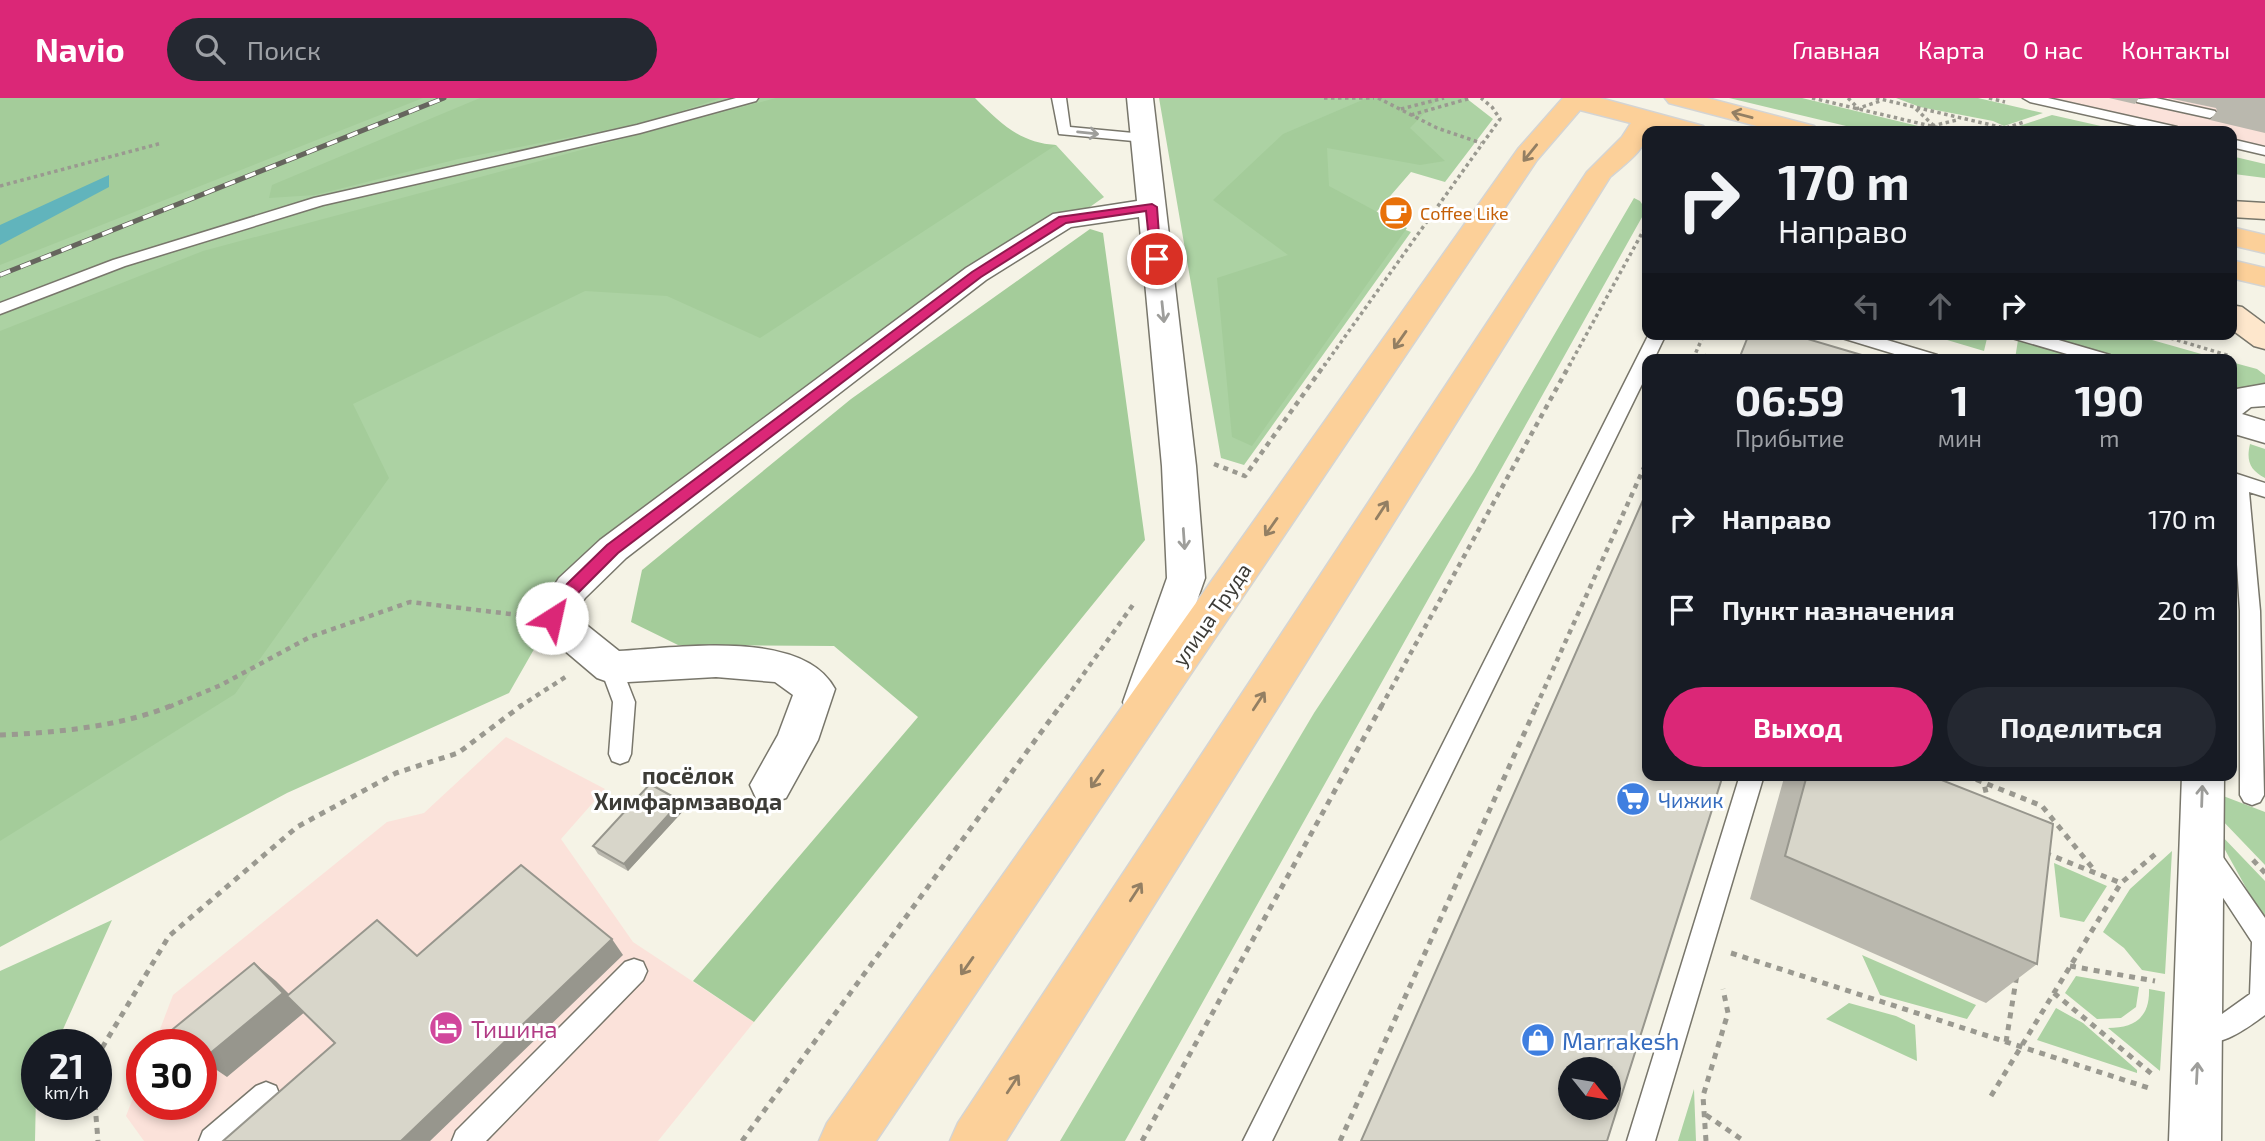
<!DOCTYPE html>
<html lang="ru">
<head>
<meta charset="utf-8">
<style>
	:root { --surface:#171b24; --page:#242831; --text:#f1f3f6; --muted:#9ea1a6; --accent:#db2777 }
	body { margin:0; font-family:"Exo 2",sans-serif; background:var(--page); color:var(--text); height:100vh; display:flex; flex-direction:column; font-size:26px; white-space:nowrap }
	* { box-sizing:border-box; margin:0 }
	p { font-size:23px; color:var(--muted) }
	.icon { flex:none; width:38px; height:38px; fill:none; stroke:currentColor; stroke-width:2; stroke-linecap:round; stroke-linejoin:round }
	.map { position:relative; flex:1; overflow:hidden }
	.panel { position:absolute; left:1642px; top:256px; width:595px; height:427px; display:flex; flex-direction:column; background:var(--surface); border-radius:14px; box-shadow:0 4px 10px #0003 }
	.panel>* { flex:none }
	.guide { position:absolute; left:1642px; top:28px; width:595px; height:214px; border-radius:14px; box-shadow:0 4px 10px #0003; background:#171b24; color:var(--text); overflow:hidden }
	.needle { width:46px; rotate:120deg }
	.buttons { position:absolute; left:1558px; top:959px; display:grid; gap:14px }
	.buttons a { display:grid; place-items:center; width:63px; height:63px; border-radius:50%; background:var(--surface); box-shadow:0 4px 10px #0003; font-size:35px }
	.speed { position:absolute; left:21px; top:931px; display:flex; gap:14px; font-size:35px; font-weight:700; text-align:center }
	.speed>* { display:grid; place-content:center; width:91px; height:91px; border-radius:50%; background:var(--surface); box-shadow:0 4px 10px #0003; line-height:1 }
	.speed small { font-size:18px; font-weight:400 }
	.speed .limit { border:10px solid #d22; background:#fff; color:#111 }
	.pin { position:absolute; display:grid; place-items:center; width:60px; height:60px; color:#fff; margin:-30px; border:4px solid #fff; border-radius:50%; box-shadow:0 2px 7px #0007 }
	.me { position:absolute; width:77px; margin:-38px; rotate:35deg; stroke-linejoin:round; filter:drop-shadow(0 0 5px #0008) }
	.turn { display:flex; align-items:center; gap:24px; height:147px; padding:0 21px; font-size:32px }
	.turn .icon { width:91px; height:91px; stroke-width:2.5 }
	.turn b { display:block; font-size:49px; line-height:60px }
	.lanes { display:flex; align-items:center; height:66px; padding:0 21px; background:#0003; justify-content:center; gap:35px; direction:ltr }
	.lanes .off { opacity:.35 }
	.eta { display:flex; justify-content:space-evenly; align-items:center; height:119px; text-align:center }
	.eta b { font-size:42px; font-weight:700; line-height:49px }
	.button { display:flex; gap:14px; margin-top:auto; padding:14px 21px }
	.button a { flex:1; height:80px; border-radius:42px; background:var(--accent); color:#fff; font-size:28px; font-weight:700; line-height:80px; text-align:center }
	.button a+a { background:var(--page); color:var(--text) }
	ul { padding:0; list-style:none }
	li { display:flex; align-items:center; gap:21px; height:91px; padding:0 21px }
	li div { flex:1 }
	li b { display:block; font-size:26px }
	li em { font-style:normal }
	header { display:flex; align-items:center; gap:42px; box-sizing:border-box; height:98px; padding:0 35px; background:var(--accent); color:#fff }
	header strong { font-size:33px }
	nav { display:flex; gap:38px; margin-inline-start:auto; font-size:24px }
	.search { width:490px; height:63px; background:var(--page); display:flex; align-items:center; gap:18px; box-sizing:border-box; padding:0 24px; border-radius:38px; color:var(--muted); font-size:26px }
	.map>svg:first-child { display:block }
</style>
</head>
<body>
<header>
<strong>Navio</strong>
<div class="search"><svg class="icon" aria-label="search" viewBox="0 0 24 24"><circle cx="10" cy="10" r="6"/><path d="M15 15l6 6"/></svg>Поиск</div>
<nav><a>Главная</a><a>Карта</a><a>О нас</a><a>Контакты</a></nav>
</header>
<div class="map">
<svg width="2265" height="1043" viewBox="0 0 2265 1043">
	<rect width="100%" height="100%" fill="#f5f3e6"/>
	<path fill="#fbe2da" d="M2017,0h248v56l-34,-8v-15h-66z
		M506,639l99,52 -44,50 72,103 121,80 -96,119h-514l-18,-25 16,-41v29h59v-59h-47l19,-50 214,-173 37,-9z"/>
	<path fill="#acd2a3" d="M0,0h948l87,46 21,1 48,52 -543,384 -20,56 -32,56 -222,100 -287,154z
		M1159,0h307l27,21 -48,63 -34,-10 -39,45 39,15 -167,233 -23,-7z
		M1729,0h73l137,33h-72z
		M1896,0h82l65,15 -39,13 -11,-5 -73,-14z
		M2052,17l71,16h-98l-12,-3z
		M2231,58l34,8v14l-31,-4 -3,-2z
		M1634,100l6,3 6,9 -521,931h-65l254,-428 160,-241z
		M1927,236h61l-4,17z
		M2037,236h94l88,25h-94z
		M2018,242l66,19h-69z
		M2231,264l26,7 8,6v12l-34,1z
		M2250,346l15,5v29c-15,-8 -19,-17 -15,-34z
		M2218,696l47,18v53l-46,-48z
		M2219,735l46,48v41l-46,-83z
		M2172,753l-7,123 -23,-4 -18,-22 -21,-16 27,-43z
		M2054,765l53,23 -23,36 -24,-5z
		M112,822l-56,125h-19l-2,96h-35v-170z
		M1862,857l114,50 -9,14 -87,-24z
		M2076,878l63,11 -3,20 -15,11 -24,1 -32,-26z
		M2149,891l16,3 -5,79 -52,-43c27,0 42,-11 41,-39z
		M1849,905l47,13 19,9 2,36 -91,-42z
		M2056,910l27,15 54,47v3l-100,-33z
		M1694,991l2,52h-18z"/>
	<path fill="#a4cc9a" d="M0,0h423l-423,167z
		M480,0h241l-74,24 -189,37 -143,36 -46,3 3,-13z
		M776,0h199c25,25 45,45 81,47l-296,193 -93,-42 -82,-5 -232,113 36,74 -154,216 -235,147v-510l203,-80z
		M1367,0h72l-29,30 35,33 -25,4 -93,-17 2,38 78,42 -155,218 -20,-9 -15,-159 71,-23 -75,-55 70,-66z
		M1090,131l13,4 42,307 -391,482 -61,-41 225,-264 -84,-71 -156,-1 -47,-23 11,-52 209,-171z"/>
	<path fill="#61b4bc" d="M109,77v12l-109,58v-20z"/>
	<g fill="none" stroke-linecap="round" stroke-linejoin="round">
		<g stroke="#78766b" stroke-width="3">
			<path id="lane" d="M736,0h22l-2,3 -116,32 -317,72 -198,61 -125,48v-11l113,-43 201,-62 323,-73z
				M1052,0h14l4,29 74,7 7,4 -7,4 -85,-8z
				M2023,0h25l129,29 7,4h-25l-129,-29z
				M2156,0l59,13 2,3 -7,4 -73,-16 -2,-3z
				M2231,41l34,8v8l-34,-8z
				M1649,236h17l-12,25h-7v15l-375,767h-29z
				M1840,236h27l70,21 2,4h-28l-69,-21z
				M2010,236h28l72,21 2,4h-28l-72,-21z
				M2231,374l34,11v14l-16,-5 11,119 4,184 -4,7 -8,3 -8,-3 -4,-7v-184z
				M611,560l8,3 16,41 -4,52 -3,7 -8,3 -8,-3 -3,-7 4,-52 -13,-35 3,-6z
				M1740,677h24l-109,366h-28z
				M2207,746l9,3 49,71v97c-22,16 -48,36 -75,24l-4,-9 4,-9 32,-7 28,-20 2,-52 -57,-87 3,-8z
				M634,861l9,3 4,9 -4,9 -157,161h-34l4,-10 169,-169z
				M266,984l10,4 4,10 -4,10 -41,35h-36l4,-10 53,-45z"/>
		</g>
		<g stroke="#78766b" stroke-width="3">
			<path id="street" d="M1127,0h26l43,368 9,112 -48,136 -14,4 -14,-4 -6,-12 44,-124 -5,-112 -23,-249 -68,10 -85,53 -360,278 -41,40 -11,17 45,36c58,-3 184,-23 216,38l-17,51 -32,58 -15,5 -15,-5 -6,-13 28,-50 15,-40 -18,-13 -59,-5 -105,6 -14,-5 -59,-50 -5,-10 26,-40 41,-38 366,-272 87,-54 84,-13z
				M2265,286v22l-14,1 -9,7 23,7v22l-34,-10v-43z
				M2182,677h42l-3,366h-52z"/>
		</g>
		<g stroke="#78766b" stroke-width="3">
			<path id="secondary" d="M2231,103l34,2v16l-34,-2z
				M2231,207l11,2 23,17v25l-11,-3 -23,-17z"/>
		</g>
		<g stroke="#d4d4d3" stroke-width="3">
			<path id="primary" d="M1563,0h37l103,28 4,5c-19,1 -44,-4 -60,0 0,19 -24,34 -37,46l-604,964h-56l8,-18 629,-951 35,-35 9,-14 -51,-13 -43,50 -661,981h-57l8,-18 691,-974z
				M1665,0h42l107,28 4,5h-42l-107,-28z
				M2231,129l34,8v18l-34,-8z
				M2231,162l34,8v18l-34,-8z"/>
		</g>
		<path stroke="#9a9990" stroke-width="3.5" stroke-dasharray="3.5 3.5" stroke-linecap="butt" d="M1324,0h50
			M1378,0l59,30 44,15
			M1812,0l140,33
			M1848,0l9,9
			M1876,0l141,33
			M1989,0l16,4
			M1401,11l43,-11
			M1856,11l24,-8
			M1916,11l17,16
			M1411,17l60,-17
			M1932,28l25,-6
			M2006,30l18,-6
			M0,88l162,-43
			M2157,236l73,22
			M1693,261l11,-25
			M1324,268l176,-247 -8,-12 -11,-9
			M1569,268l78,-142"/>
		<path stroke="#9a9990" stroke-width="4.5" stroke-dasharray="5 5" stroke-linecap="butt" d="M1214,366l31,12 80,-112
			M169,609l52,-22 89,-48 100,-35 109,13
			M519,609l48,-31
			M1060,609l75,-105
			M1381,609l189,-343
			M1536,609l111,-246"/>
		<path stroke="#9a9990" stroke-width="5" stroke-dasharray="6 6" stroke-linecap="butt" d="M0,637c55,-2 123,-9 173,-30
			M1965,677l77,31 53,65
			M1982,677l6,26
			M2045,755l76,30
			M2253,762l12,13
			M1731,855l421,136
			M2070,868l85,15
			M2054,895l99,82
			M2006,944l11,-68
			M96,960l73,-122 128,-109 99,-54 62,-20 64,-48
			M1991,998l130,-213 38,-32
			M95,1006l3,37
			M1706,1017l38,26
			M742,1043l319,-436
			M1142,1043l240,-436
			M1340,1043l197,-436
			M1706,1043l-3,-45 25,-83 -5,-24"/>
		<use href="#lane" fill="#fff" fill-rule="evenodd"/>
		<use href="#street" fill="#fff" fill-rule="evenodd"/>
		<use href="#secondary" fill="#fee7cc" fill-rule="evenodd"/>
		<use href="#primary" fill="#fcd099" fill-rule="evenodd"/>
		<g stroke="#66655e" stroke-width="5">
			<path id="rail" d="M0,177l444,-177"/>
		</g>
		<use href="#rail" stroke="#fff" stroke-width="3.5" stroke-dasharray="11" stroke-linecap="butt"/>
	</g>
	<path fill="#bab8ae" d="M2109,0h30l-4,6z
		M2168,0h97v35l-55,-13 7,-9 -1,-3z
		M1786,677h143l108,189 -51,39 -236,-104 34,-121z
		M681,703l4,8 -57,62 -30,-17 -5,-8z"/>
	<path fill="#97968d" d="M681,703l4,8 -57,62 -4,-7z
		M612,841l11,16 -193,186h-29z
		M254,865l22,18 30,30 -79,66 -25,-17z"/>
	<path fill="#d8d6ca" stroke="#97968d" stroke-width="2" fill-rule="evenodd" d="M1749,236h57l-2,4 61,18 -1,3h-125z
		M1706,257l11,4h-12z
		M1647,393v284h76l-116,366h-246zM1570,971h38v39h-38z
		M1807,677h122l124,49 -16,140 -252,-108z
		M650,686l31,17 -57,63 -31,-18z
		M521,767l91,74 -211,202h-178l112,-98 -48,-47 90,-76 40,36z
		M254,865l29,30 -81,67 -1,-1v-14h-13l-15,-16z"/>
	<defs><path id="oneway-shaft" d="M-6 0H5M1.5-3L5.5 0L1.5 3" fill="none" stroke-width="1.6" stroke-linecap="round" stroke-linejoin="round" transform="scale(1.75)"/></defs>
	<g stroke="#937f63">
		<use href="#oneway-shaft" transform="translate(1742 17) rotate(-165)"/>
		<use href="#oneway-shaft" transform="translate(1530 55) rotate(129)"/>
		<use href="#oneway-shaft" transform="translate(1400 242) rotate(125)"/>
		<use href="#oneway-shaft" transform="translate(1382 412) rotate(-57)"/>
		<use href="#oneway-shaft" transform="translate(1271 429) rotate(125)"/>
		<use href="#oneway-shaft" transform="translate(1259 603) rotate(-57)"/>
		<use href="#oneway-shaft" transform="translate(1097 681) rotate(125)"/>
		<use href="#oneway-shaft" transform="translate(1136 794) rotate(-57)"/>
		<use href="#oneway-shaft" transform="translate(967 868) rotate(125)"/>
		<use href="#oneway-shaft" transform="translate(1013 986) rotate(-57)"/>
	</g>
	<g stroke="#9e9e9b">
		<use href="#oneway-shaft" transform="translate(1088 35) rotate(6)"/>
		<use href="#oneway-shaft" transform="translate(1163 214) rotate(84)"/>
		<use href="#oneway-shaft" transform="translate(1184 441) rotate(86)"/>
		<use href="#oneway-shaft" transform="translate(2202 698) rotate(-88)"/>
		<use href="#oneway-shaft" transform="translate(2197 975) rotate(-87)"/>
	</g>
	<path fill="#db2777" stroke="#8e194d" stroke-width="2" d="M1152,106l5,3 4,55 -10,-3 -5,-48 -80,12 -85,54 -363,276 -40,40 -20,29h-11l-3,-4 23,-34 40,-39 365,-273 87,-55z"/>
	<defs>
		<g id="cafe-disc" transform="scale(1.75)"><circle r="9.5" fill="#e8710a" stroke="#fff"/><path d="M-5.5-4.5H6V0H3Q3 3.5 0 3.5H-2.5Q-5.5 3.5-5.5 0ZM3-3.2v2h1.7v-2ZM-6 4.5H4V6H-6Z" fill="#fff"/></g>
		<g id="supermarket-disc" transform="scale(1.75)"><circle r="9.5" fill="#3f7fe0" stroke="#fff"/><path d="M-6-5.5h2.5l.6 2H6L4.5 2H-2.5L-4.4-4H-6ZM-1.5 3.2a1.3 1.3 0 1 0 .1 0ZM3 3.2a1.3 1.3 0 1 0 .1 0Z" fill="#fff"/></g>
		<g id="hotel-disc" transform="scale(1.75)"><circle r="9.5" fill="#d1479c" stroke="#fff"/><path d="M-6-4.5h1.5V1H6V5H4.5V3h-9V5H-6ZM-4 0a1.8 1.8 0 1 1 3.6 0ZM.5 0V-2.5h3Q6-2.5 6 0Z" fill="#fff"/></g>
		<g id="shop-disc" transform="scale(1.75)"><circle r="9.5" fill="#3f7fe0" stroke="#fff"/><path d="M-5-2.5h2.3a2.7 3.5 0 0 1 5.4 0H5L5.5 6h-11ZM-1.5-2.5h3a1.5 2.3 0 0 0-3 0Z" fill="#fff"/></g>
	</defs>
	<g fill-rule="evenodd">
		<use href="#cafe-disc" x="1396" y="115"/>
		<use href="#supermarket-disc" x="1633" y="701"/>
		<use href="#hotel-disc" x="446" y="930"/>
		<use href="#shop-disc" x="1538" y="942"/>
	</g>
	<g text-anchor="middle" dominant-baseline="central" stroke-width="6" stroke-linejoin="round" paint-order="stroke">
		<g font-size="18" fill="#c56008" stroke="#fff" text-anchor="start">
			<text x="1420" y="115">Coffee Like</text>
		</g>
		<g font-size="21" fill="#3d3c37" stroke="#fff">
			<text transform="translate(1211 516) rotate(-55)">улица Труда</text>
		</g>
		<g font-size="21" fill="#366cbe" stroke="#fff" text-anchor="start">
			<text x="1658" y="701">Чижик</text>
		</g>
		<g font-size="23" font-weight="bold" fill="#3d3c37" stroke="#fff">
			<text x="688" y="677">посёлок<tspan x="688" dy="26">Химфармзавода</tspan></text>
		</g>
		<g font-size="24" fill="#b23c85" stroke="#fff" text-anchor="start">
			<text x="471" y="930">Тишина</text>
		</g>
		<g font-size="24" fill="#366cbe" stroke="#fff" text-anchor="start">
			<text x="1562" y="942">Marrakesh</text>
		</g>
	</g>
</svg>
<div class="buttons">
<a><svg class="needle" viewBox="-14 -14 28 28"><path d="M0-13l5 13h-10z" fill="#e53935"/><path d="M0 13l5-13h-10z" fill="#9ea1a6"/></svg></a>
</div>
<div class="speed"><div>21<small>km/h</small></div><div class="limit">30</div></div>
<div class="pin" style="left:1157px;top:161px;background:#d93025"><svg class="icon" aria-label="arrive" viewBox="0 0 24 24"><path d="M6 21V4h12l-3 4 3 4H6"/></svg></div>
<svg class="me" style="left:552px;top:520px" viewBox="-20 -20 40 40"><circle r="19" fill="#fff"/><path d="M0-13L10 11 0 6-10 11z" fill="#db2777"/></svg>
<div class="guide">
<div class="turn"><svg class="icon" aria-label="right" viewBox="0 0 24 24"><path d="M7 20v-9h11M14 6l5 5-5 5"/></svg><div><b>170 m</b>Направо</div></div>
<div class="lanes"><svg class="icon off" aria-label="left" viewBox="0 0 24 24"><path d="M17 20v-9H6M10 6l-5 5 5 5"/></svg><svg class="icon off" aria-label="ahead" viewBox="0 0 24 24"><path d="M12 20V5M6 11l6-6 6 6"/></svg><svg class="icon" aria-label="right" viewBox="0 0 24 24"><path d="M7 20v-9h11M14 6l5 5-5 5"/></svg></div>
</div>
<section class="panel">
<div class="eta">
<div><b>06:59</b><p>Прибытие</p></div>
<div><b>1</b><p>мин</p></div>
<div><b>190</b><p>m</p></div>
</div>
<ul>
<li><svg class="icon" aria-label="right" viewBox="0 0 24 24"><path d="M7 20v-9h11M14 6l5 5-5 5"/></svg><div><b>Направо</b></div><em>170 m</em></li>
<li><svg class="icon" aria-label="arrive" viewBox="0 0 24 24"><path d="M6 21V4h12l-3 4 3 4H6"/></svg><div><b>Пункт назначения</b></div><em>20 m</em></li>
</ul>
<div class="button"><a>Выход</a><a>Поделиться</a></div>
</section>
</div>
</body>
</html>
